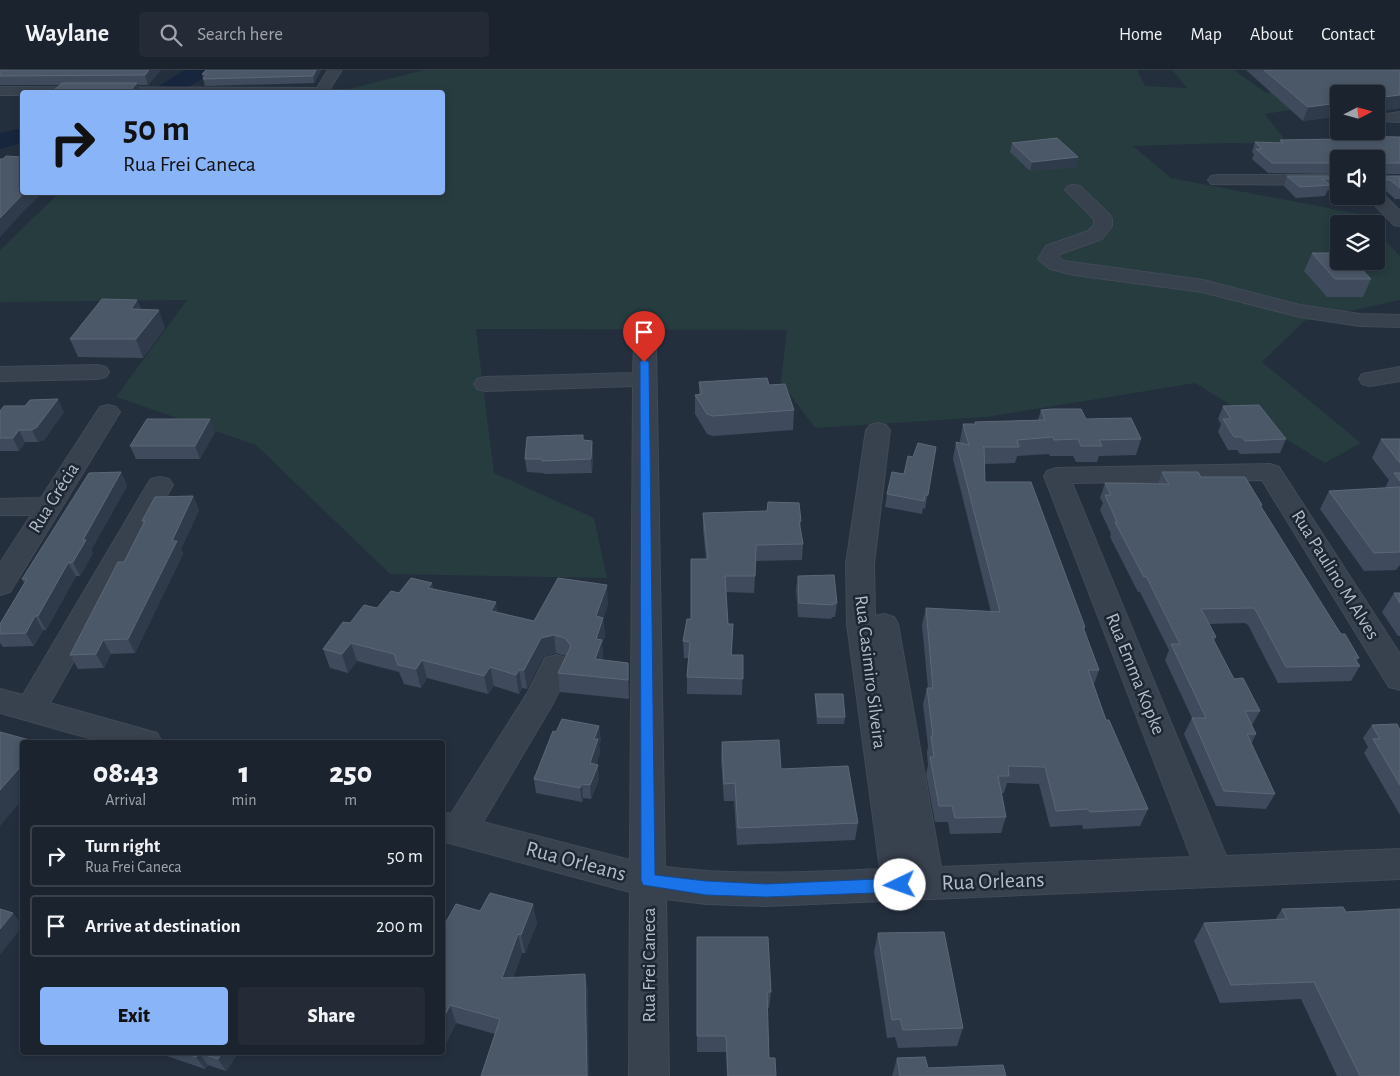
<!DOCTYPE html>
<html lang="en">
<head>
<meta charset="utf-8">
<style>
	:root { --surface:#1b232e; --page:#242b36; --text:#f1f3f6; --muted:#a0a4aa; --line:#39404a; --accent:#8ab4f8 }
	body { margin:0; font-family:"Alegreya Sans",sans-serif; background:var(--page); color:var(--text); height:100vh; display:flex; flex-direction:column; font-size:19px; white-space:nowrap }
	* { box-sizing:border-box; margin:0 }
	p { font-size:16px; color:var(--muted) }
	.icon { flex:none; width:28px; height:28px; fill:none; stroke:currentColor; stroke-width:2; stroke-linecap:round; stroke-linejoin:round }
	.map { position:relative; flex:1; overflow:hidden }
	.sheet { position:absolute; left:20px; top:670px; width:425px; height:315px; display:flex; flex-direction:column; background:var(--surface); border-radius:5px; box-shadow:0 2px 8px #0003,0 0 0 1px var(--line) }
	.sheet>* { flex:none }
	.hud { position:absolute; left:20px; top:20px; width:425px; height:105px; border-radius:5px; box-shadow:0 2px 8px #0003,0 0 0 1px var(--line); background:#8ab4f8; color:#111; overflow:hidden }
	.needle { width:32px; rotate:84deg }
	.fabs { position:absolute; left:1330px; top:15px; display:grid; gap:10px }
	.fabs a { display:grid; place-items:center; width:55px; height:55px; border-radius:5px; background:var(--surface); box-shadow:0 2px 8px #0003,0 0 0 1px var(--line); font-size:25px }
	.pin { position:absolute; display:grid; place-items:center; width:42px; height:42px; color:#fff; margin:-51px -21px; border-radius:50% 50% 50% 0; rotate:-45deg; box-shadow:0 0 5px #0007 }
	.pin .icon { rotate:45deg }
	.me { position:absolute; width:55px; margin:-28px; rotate:267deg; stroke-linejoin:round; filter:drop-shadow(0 0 4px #0008) }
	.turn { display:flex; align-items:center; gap:18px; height:105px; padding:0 20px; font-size:22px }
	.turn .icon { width:65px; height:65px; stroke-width:2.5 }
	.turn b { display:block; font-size:35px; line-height:42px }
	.eta { display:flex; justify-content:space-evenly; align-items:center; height:85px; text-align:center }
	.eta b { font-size:30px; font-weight:800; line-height:35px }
	.cta { display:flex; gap:10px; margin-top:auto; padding:10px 20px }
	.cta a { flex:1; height:58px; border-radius:5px; background:var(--accent); color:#111; font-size:20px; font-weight:800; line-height:58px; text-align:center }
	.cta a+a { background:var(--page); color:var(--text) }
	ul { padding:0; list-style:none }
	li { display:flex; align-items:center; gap:15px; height:62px; margin:0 10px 8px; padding:0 10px; border:2px solid var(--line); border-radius:5px }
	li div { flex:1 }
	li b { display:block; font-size:19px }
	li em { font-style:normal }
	header { display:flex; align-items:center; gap:30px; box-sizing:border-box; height:70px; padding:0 25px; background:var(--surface); border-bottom:1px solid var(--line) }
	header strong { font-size:24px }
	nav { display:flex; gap:28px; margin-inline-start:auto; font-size:18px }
	.search { width:350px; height:45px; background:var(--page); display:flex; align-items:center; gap:12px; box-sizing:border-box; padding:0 18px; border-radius:5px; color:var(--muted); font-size:19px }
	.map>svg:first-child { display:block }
</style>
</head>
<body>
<header>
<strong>Waylane</strong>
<div class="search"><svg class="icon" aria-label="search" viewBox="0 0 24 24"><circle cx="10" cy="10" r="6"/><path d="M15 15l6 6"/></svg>Search here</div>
<nav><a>Home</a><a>Map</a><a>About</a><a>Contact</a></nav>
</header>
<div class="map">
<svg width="1400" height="1006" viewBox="0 0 1400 1006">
	<rect width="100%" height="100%" fill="#242f3e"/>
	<path fill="#263c3f" d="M424,0h713l8,16 42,2 -15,-18h62l32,23 50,-11 23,20 -74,12 23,30 -60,-1 -95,3 38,32 189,36 9,10h-30v37h37v-30l24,25v44l-96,21 -42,41 99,81 -36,20 -130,-80 -208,34 -172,11 -34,-46 6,-52 -311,-1 18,144 100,45 13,60 -217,-4 -134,-129 -140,-48 71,-97 -187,2v-52l59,-57 383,-1v-100h-105z"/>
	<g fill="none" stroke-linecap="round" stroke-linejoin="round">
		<path fill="#17263c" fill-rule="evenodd" d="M185,0h27l-3,5 -29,17h-26l3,-5z
			M22,58v15l-22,6v-16z"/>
		<g stroke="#414a57" stroke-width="2">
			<path id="minor" d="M328,0h14l-14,22h-306v3h-22v-8l317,1z
				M1400,42v10l-20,-1 -3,-3 3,-3z
				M1217,105h122v10l-128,-1 -3,-4 3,-4z
				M1074,115l6,1 29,28 3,4v8l-10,13 -42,15 -2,3 6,4 139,19 97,25 60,9 40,1v12l-40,-1 -60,-9 -98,-25 -128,-17 -24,-6 -12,-10 8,-13 42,-15 6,-6v-6l-29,-29 3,-4z
				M1376,121l5,1 19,19v15l-6,-1 -28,-29h10z
				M645,269l8,1 3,5 9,522c72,9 143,5 215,2l-33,-245 -1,-60 20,-134 4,-5 8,-2 8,2 4,5 -16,134 1,52 9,-2 10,3 4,7 43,243 250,-10 -147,-381 3,-5 9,-3 214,-4 9,3 121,187v36l-11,-3 -127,-207 -190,3 154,373 174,-7v30l-634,27 -60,-2 -40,-5 3,177h-40l1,-184 -188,-51v-29l9,2 77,-122 17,-34 11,-3 11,3 4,8 -19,39 -69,117 147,38 3,-474 -148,5 -8,-2 -3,-5 3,-5 8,-2 148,-4 1,-28 3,-5z
				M98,295l8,2 3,5 -3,5 -8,2 -98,2v-14z
				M1400,297v14l-30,5 -8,-2 -3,-5 3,-5z
				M108,335l8,2 4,5 -110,180 -10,3v-32l31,-48h-31v-16l41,-1 59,-91z
				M160,407l9,2 4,6 -123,218 107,30 5,9h-59l-103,-29v-24l23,6 124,-210 4,-6z"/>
		</g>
		<use href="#minor" fill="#38414e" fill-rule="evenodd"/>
	</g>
	<path fill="#3f4b5c" d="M0,0h161l-13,15h-148z
		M206,0h115l-7,13 -109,3 -3,-12z
		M1246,0h154v38l-24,3v-17h-37v22l-36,5z
		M1338,66l62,1v37h-21v2h21v23h-5l-10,-9 -9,-1v-30h-37v15l-71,-1 -16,-14 2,-5 -2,-2 3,-10 24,1 1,-3 57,-1z
		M1012,73l66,14 -2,10 -46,4 -20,-19z
		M1287,106h52v14h-11l-3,6 -29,2 -12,-12z
		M1312,183l59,26 -8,18h-36l-23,-26z
		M137,230l4,9 24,19 -22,30 -65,-1 -8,-18z
		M699,312l70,3 25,25 -1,20 -80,6 -6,-2 -12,-20v-19l4,-1z
		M1223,336l63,33 -6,14 -40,1 -3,-4h-9l-10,-18 3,-8 -3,-5z
		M1041,340l45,9 55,20 -5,16 -37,1 -2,6h-21l-3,-6h-23l-1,-2 -32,2 -2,7 -30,1v18l100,145 -1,3 15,40 -5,14 12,36 42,89 -8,17 -57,3 -1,-4 -32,2 -11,-43 -32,-1 -3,10h-2l4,24 -5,16 -51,1 -2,-12h-13l-9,-48 2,-9 -1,-12 1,-7 -5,-42 4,-16h1l-6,-63 4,-17 65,4 -38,-153 3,-17 4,1v-2l3,-17h12v-2l63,-2z
		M0,341l64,1 -20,28 -6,2h-13l-6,9h-19z
		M210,349l5,13 -15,27h-64l-6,-13z
		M583,365v5l9,1 1,13 -1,19 -48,1 -1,-1 -16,-1 -2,-13z
		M1381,369h19v126l-4,5 -32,1 -44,-62 9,-18 56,-3 4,-8 -17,-22z
		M936,377l-11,62 -2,-1 -1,6 -37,-7 2,-13 17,-20 9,-17z
		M121,402l6,14 -36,64 2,3 -13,23h-4l-30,54h-3l-9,16 -31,1 -3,-4v-19l24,-41 -2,-4z
		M1162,402l39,5 61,28 -1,2 76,121 22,30 -2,3 3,5 -9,15 -73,2 -30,-58 -3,-2 -36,1 7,13 -2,5 20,37 26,32 -8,14 4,9 -5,10 24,50 -9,15 -50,-3 -32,-72 8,-16 -27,-58 4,-10 -29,-58h-2l-28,-55 1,-3 -11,-24 3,-7 -3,-5 5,-15 53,1z
		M193,426l6,14 -18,39 2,5 -48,99 -24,1 -7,14 -26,1 -8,-14 54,-93 19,-38 -1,-3z
		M703,443l98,8 -1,7 3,16 -1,16 -46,1 -2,32 -28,-1 2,32h5l-1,31h11l-1,40 -55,-1v-17l1,-19h-4l-1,-17 8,-22 15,-60 -3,-30z
		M798,506l39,27 -2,14h-3l-1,2 -33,-2 -2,-28z
		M432,513l1,6 65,23 36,9 74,-17 -5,15 2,17 -3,8 1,16 25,3 1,18v18l-69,-7 -2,-19 8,-17 -10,-3 -13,4 -16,32 -5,-1 -3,6 -25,-8 -6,8 -61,-16 -6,10 -17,-4 -5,-12 -42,-11 -9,12 -18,-5 -7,-19 54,-41 22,-15z
		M1394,523h6v43h-2l-16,-24z
		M815,624l30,23 -1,7h-27l-2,-23z
		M1372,655l28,5v85l-36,-62 4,-6 -5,-9z
		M601,670l-2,4 1,9 -4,12 3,14 -8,20 -8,-1 -1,4 -46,-9 -2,-14z
		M722,672l59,27 77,54 -3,17 -118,5 -3,-44h-10l-3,-42z
		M1282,839l118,167h-63l-36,-77 -81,4 -26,-62 10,-18 71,-3z
		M480,841l57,12 -12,30h-3l-9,25 72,-4 3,18 -93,42 -39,-11 -12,24h-2v-118z
		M878,863l85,95 -6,18 -59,2 -3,-11 -8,1 -13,-86z
		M697,867l74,55 -2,16h-2l2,50 7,18h-49l-1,-24h-29z
		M155,982h84l-13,19 -18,-6 -3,4z
		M897,988l31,10 78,8h-114z"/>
	<path fill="#2f3b4b" d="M149,0h12l-13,15 -3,-10z
		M316,0h5l-7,13 -1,-7z
		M137,13l3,9h-11z
		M1400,25v13l-24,3v-13z
		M1339,33v13l-36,5 5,-14z
		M1078,87l-2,10 -46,4 2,-9z
		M25,122h18l-20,20 -23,25v-19z
		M137,230l8,18 -14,-9z
		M159,240l6,18 -22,30 -7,-19z
		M58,329l6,13 -20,28 -6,2 -6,-12z
		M210,349l5,13 -15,27 -5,-13z
		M19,360l6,12 -6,9 -6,-13z
		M592,371l1,13 -1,19 -1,-14z
		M121,402l6,14 -36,64 2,3 -13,23 -7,-14 10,-22z
		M193,426l6,14 -18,39 2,5 -48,99 -7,-14 44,-98z
		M68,493l8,13 -30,54 -8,-14z
		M432,513l4,18 -8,-13z
		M607,515l1,19 -5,15 2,17 -3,8 1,15 -6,18 -2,-18 1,-20v-23z
		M496,532l3,19 -8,-10z
		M35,546l8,14 -9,16 -8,-13z
		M554,565l2,18 -13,4 -16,32 -3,-19 17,-32z
		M103,570l8,14 -7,14 -8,-14z
		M351,573l6,18 -9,12 -6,-19z
		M422,590l5,18 -6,10 -5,-19z
		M628,593l1,18v18l-1,-19z
		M490,597l4,19 -6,8 -4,-18z
		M519,600l3,18 -3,6 -3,-19z
		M599,656l2,14 -2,4 1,9 -9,24 -1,-14 4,-24z
		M22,695v35l-22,26v-36z
		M598,695l1,14 -8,20 -1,-14z
		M582,714l1,14 -1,4 -2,-14z
		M533,834l4,19 -12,30 -4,-18z
		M13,843l9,12v2l-22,28v-26z
		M518,864l4,19 -16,43 -4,-18z
		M585,904l3,18 1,84h-2z
		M450,935l6,18 -12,24 -2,-5v-21z
		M223,982h16l-13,19 -8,-12z
		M199,983l9,12 -3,4 -9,-12z"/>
	<path fill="#4b5868" stroke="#5c6777" d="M0,0h149l-4,5 -145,1z
		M206,0h110l-3,6 -110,3 4,-5h-5z
		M1264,0h136v25l-24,3v-4h-37v9l-31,4z
		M62,13h75l-8,9h-77z
		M1338,66l62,1v26h-21v13h21v12l-10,-8 -14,-1v-20h-37v4h-67l-16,-14h6l-7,-7 28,1 -3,-3 61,-1z
		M1057,68l21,19 -46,5 -20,-19z
		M6,86l16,1v35h3l-25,26v-59h3z
		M1287,106h52v3h-17l8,6 -30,2z
		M1312,183h27v8h15l17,18h-36z
		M102,229l35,1 -6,9 28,1 -23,29h-66z
		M767,308l2,7 16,-1 9,26 -81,6 -6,-2 -12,-19 7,-1 -3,-12z
		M58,329l-21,28 -5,3h-13l-6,8h-13v-27l4,-5h21l5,-6z
		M1259,335l27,34 -41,2 -3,-4h-8l-11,-18h8l-8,-13z
		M1052,339h29l5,10 45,-1 10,21 -42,1 3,6h-21l-3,-7 -24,1 -1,-3 -36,3 2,7h-36l1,1 1,34h46l54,145h-2l16,43h-11l18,50h3l39,89 -58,3 -2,-3 -32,2 -11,-44 -37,-1 1,10h-11l8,41 -51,1 -3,-12h-13l-9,-49h4l-3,-21h2l-6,-48h6l-7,-80 74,4 -44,-170 13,3 -6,-21h13l-1,-2 70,-2 -4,-10z
		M147,349h63l-15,27h-65z
		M583,365v5l9,1 -1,18 -49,2v-2h-17l2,-22z
		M1381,369h19v24z
		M918,373l18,4 -8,48h-3l-1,6 -37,-7 5,-22 12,2 4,-18 5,1z
		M121,402l-38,68h3l-13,22 -5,1 -30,53h-3l-9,17 -26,1v-10l27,-45h-5l67,-106z
		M1162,402h36l3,5h44l17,28h-2l77,123 4,6h4l14,24h-5l6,8 -74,1 -31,-58 -2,-1 -52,1 15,28h-4l22,42 9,-1 17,33h-15l11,23h-9l28,60 -51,-3 -32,-73h14l-35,-74h9l-34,-68 -2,1 -29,-55h2l-12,-27h6l-6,-12 64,1z
		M1394,403h6v8z
		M1400,417v65l-26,1 -45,-62z
		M193,426l-21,45h5l-49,98 -25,1 -7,14 -26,1 48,-93h6l21,-41h-3l13,-24z
		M768,432l31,1 2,18h-2l4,23 -47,1 -1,31h-30l3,48h5l-2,31h12v24l-56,-2 3,-35 -7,-1 4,-22h4v-60h17l-5,-46 64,-2z
		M834,505l3,28h-4v2l-34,-2 -1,-27z
		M411,508l21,5 -4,5 68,14 -5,9 43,10 24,-43 49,7 -11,31 7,2 -7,21 6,1 -7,19 33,4v17l-70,-7 13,-27 -6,-8 -11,-3 -13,3 -17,32h-5l-3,5 -26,-8 -6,9 -62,-16 -6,9 -18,-4 -4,-11 -43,-11 -9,11 -19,-5 20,-27 7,1 14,-18 13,3 14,-17 8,2z
		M1394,523h6v10z
		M815,624h28l2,23h-27z
		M562,649l37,7 -5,13h4l-8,24 8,2 -8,20 -8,-1 -2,4 -46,-9 19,-48 3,1z
		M1397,654l3,6v55l-27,-46h7l-8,-14z
		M0,662l37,10h-15v23l-22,25z
		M779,670l2,29 67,-3 10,57 -120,5 -3,-45 -11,1 -2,-42z
		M490,823l43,11 -12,31 -3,-1 -16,44 83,-4 2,102h-106l19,-57 -50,-14 -8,16v-92l14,-25 24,7z
		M1343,837l3,5 54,-3v167h-40l-46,-94 -83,3 -27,-62 83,-4 -5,-10z
		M0,839l13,4 -13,16z
		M944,862l19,96 -60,2 -3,-11 -8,1 -14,-87z
		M697,867h71l3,55h-4l2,66h6l1,18h-48l-2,-40h-29z
		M182,982h41l-5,7 -19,-6 -3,4z
		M925,987l3,11 75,-3 3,11h-106l-3,-18z"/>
	<path fill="#1a73e8" stroke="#114b97" d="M644,289l5,3 6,513 51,6 60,3 134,-6 5,2 2,5 -2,5 -5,2 -134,5 -60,-2 -63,-10 -2,-5 -1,-518z"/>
	<g text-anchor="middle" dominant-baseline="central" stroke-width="5" stroke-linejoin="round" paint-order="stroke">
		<g font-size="19" fill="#b4bcc9" stroke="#1d2633">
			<text transform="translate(54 428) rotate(-58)">Rua Grécia</text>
			<text transform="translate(1335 505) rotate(58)">Rua Paulino M Alves</text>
			<text transform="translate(870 602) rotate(83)">Rua Casimiro Silveira</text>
			<text transform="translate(1135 604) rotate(68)">Rua Emma Kopke</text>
			<text transform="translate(649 895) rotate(-90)">Rua Frei Caneca</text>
		</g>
		<g font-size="22" fill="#b4bcc9" stroke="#1d2633">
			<text transform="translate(576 791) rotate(15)">Rua Orleans</text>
			<text transform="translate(993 811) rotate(-2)">Rua Orleans</text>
		</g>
	</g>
</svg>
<div class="fabs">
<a><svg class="needle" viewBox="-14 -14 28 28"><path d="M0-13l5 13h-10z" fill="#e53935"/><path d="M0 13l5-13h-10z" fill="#a0a4aa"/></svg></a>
<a><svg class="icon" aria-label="sound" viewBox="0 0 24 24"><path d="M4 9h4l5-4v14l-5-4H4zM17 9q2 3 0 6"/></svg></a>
<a><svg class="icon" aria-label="layers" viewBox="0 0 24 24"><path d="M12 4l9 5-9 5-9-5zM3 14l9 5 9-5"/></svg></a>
</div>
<div class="pin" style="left:644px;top:292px;background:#d93025"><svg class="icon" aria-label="arrive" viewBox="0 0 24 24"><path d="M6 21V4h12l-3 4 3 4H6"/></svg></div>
<svg class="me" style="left:900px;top:815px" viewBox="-20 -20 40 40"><circle r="19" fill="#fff"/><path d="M0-13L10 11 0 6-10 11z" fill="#1a73e8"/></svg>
<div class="hud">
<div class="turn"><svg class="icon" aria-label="right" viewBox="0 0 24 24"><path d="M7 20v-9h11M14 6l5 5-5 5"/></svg><div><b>50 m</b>Rua Frei Caneca</div></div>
</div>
<section class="sheet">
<div class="eta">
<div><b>08:43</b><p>Arrival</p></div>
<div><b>1</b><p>min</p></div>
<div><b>250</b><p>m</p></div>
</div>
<ul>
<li><svg class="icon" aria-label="right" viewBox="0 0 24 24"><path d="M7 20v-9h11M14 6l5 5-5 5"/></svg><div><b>Turn right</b><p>Rua Frei Caneca</p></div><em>50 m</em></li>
<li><svg class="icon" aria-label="arrive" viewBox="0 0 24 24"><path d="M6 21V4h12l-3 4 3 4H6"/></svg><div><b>Arrive at destination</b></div><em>200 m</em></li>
</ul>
<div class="cta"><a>Exit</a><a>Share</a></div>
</section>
</div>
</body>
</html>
